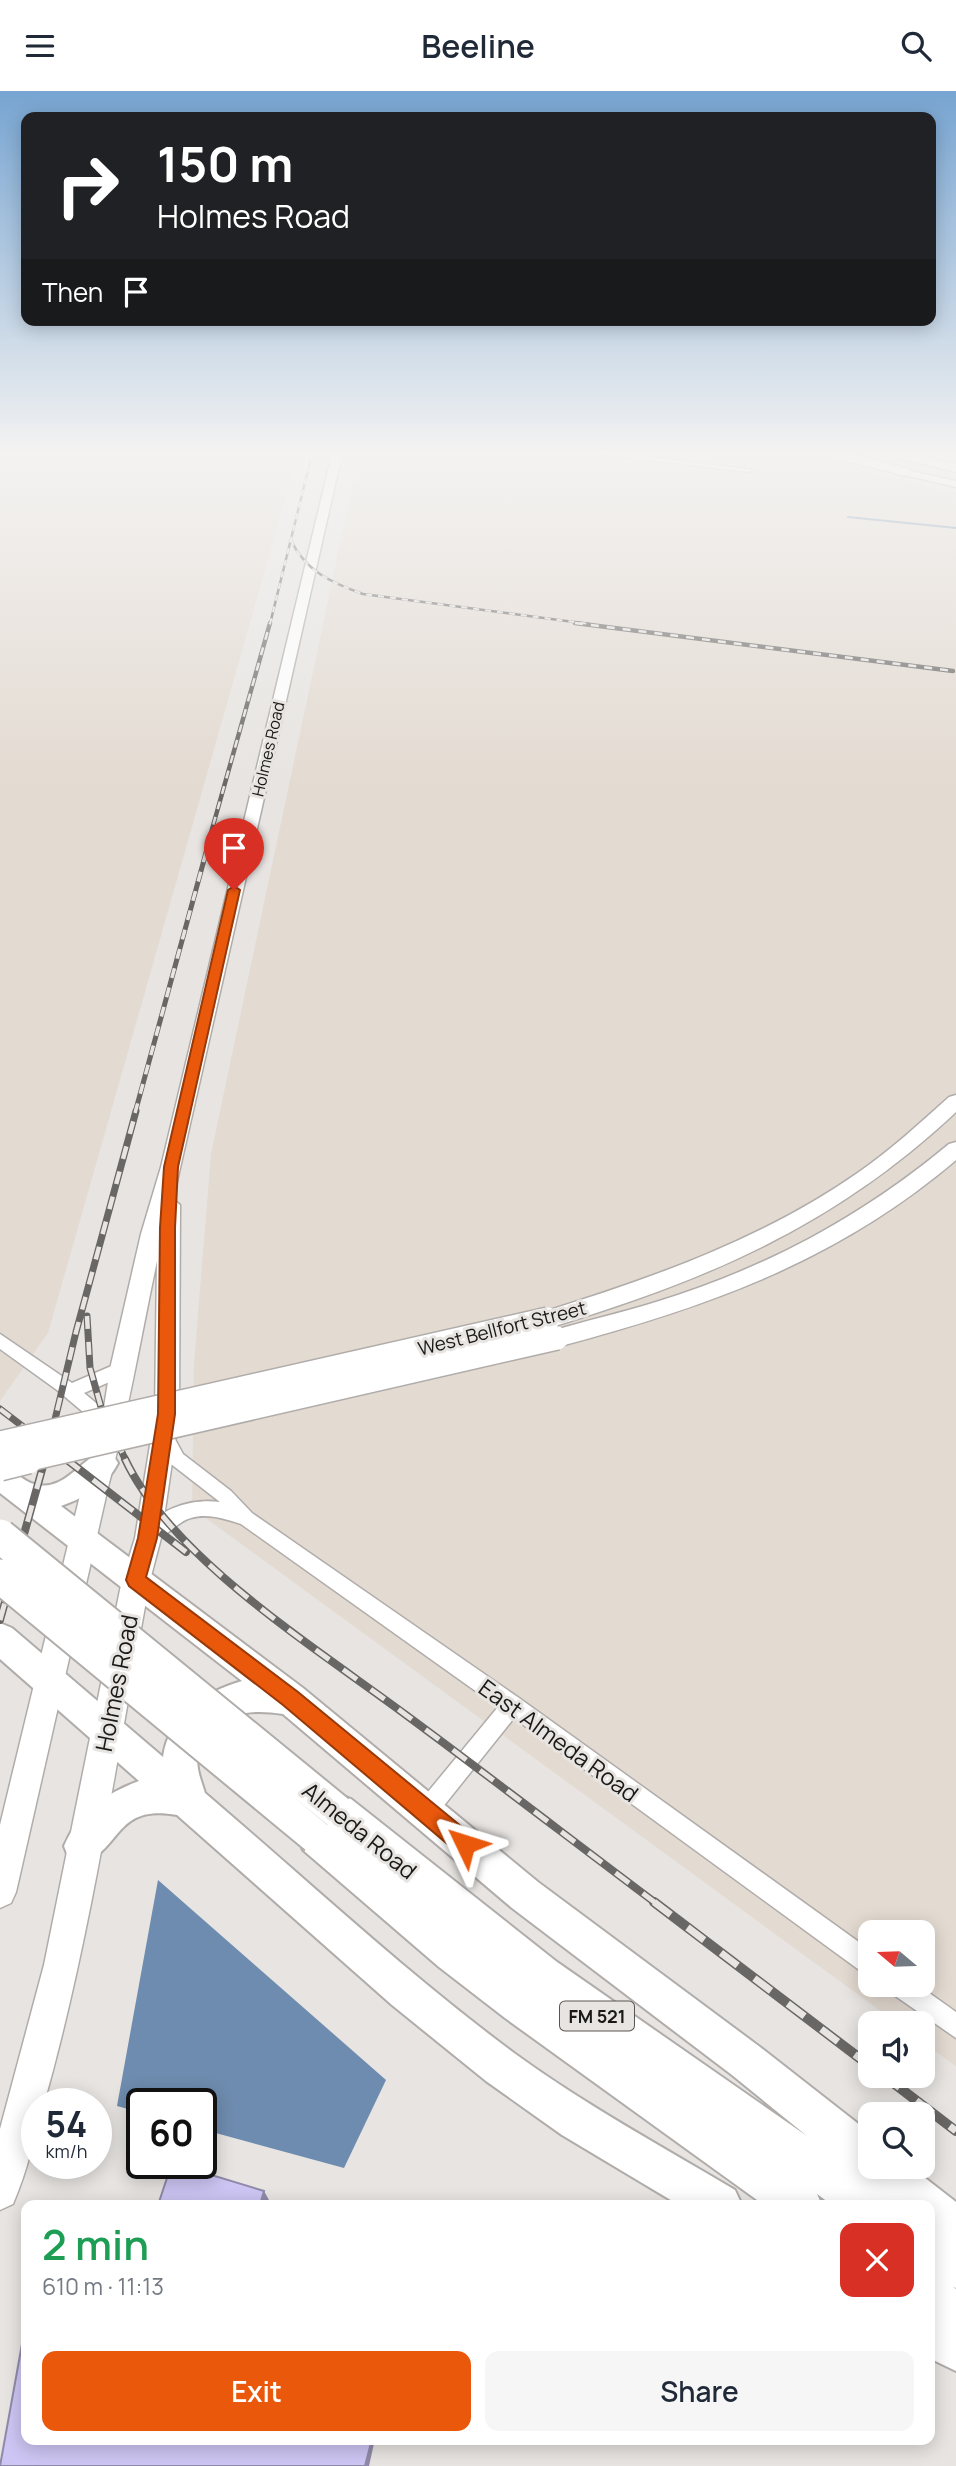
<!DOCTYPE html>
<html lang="en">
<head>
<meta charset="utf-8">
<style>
	:root { --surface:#fff; --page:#f6f6f7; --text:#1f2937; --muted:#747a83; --accent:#ea580c }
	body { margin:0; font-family:Manrope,sans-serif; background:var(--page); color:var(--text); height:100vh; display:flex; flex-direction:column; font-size:26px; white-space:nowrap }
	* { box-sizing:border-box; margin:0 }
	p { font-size:23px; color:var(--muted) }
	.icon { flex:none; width:38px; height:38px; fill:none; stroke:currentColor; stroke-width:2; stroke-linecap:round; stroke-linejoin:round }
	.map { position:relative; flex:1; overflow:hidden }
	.sheet { position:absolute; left:21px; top:2109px; width:914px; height:245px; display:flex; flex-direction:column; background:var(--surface); border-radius:14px; box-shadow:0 4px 18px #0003 }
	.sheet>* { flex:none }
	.guide { position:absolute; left:21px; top:21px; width:915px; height:214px; border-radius:14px; box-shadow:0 4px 18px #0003; background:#202124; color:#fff; overflow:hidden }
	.needle { width:46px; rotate:289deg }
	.fabs { position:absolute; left:858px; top:1829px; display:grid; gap:14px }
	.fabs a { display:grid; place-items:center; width:77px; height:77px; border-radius:14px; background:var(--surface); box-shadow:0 4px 18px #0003; font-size:35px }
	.speed { position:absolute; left:21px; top:1997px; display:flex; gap:14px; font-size:35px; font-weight:700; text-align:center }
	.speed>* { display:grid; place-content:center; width:91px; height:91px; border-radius:50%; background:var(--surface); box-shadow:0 4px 18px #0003; line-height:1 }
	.speed small { font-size:18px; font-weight:400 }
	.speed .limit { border:4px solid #111; border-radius:10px; background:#fff; color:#111 }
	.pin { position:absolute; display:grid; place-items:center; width:60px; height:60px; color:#fff; margin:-72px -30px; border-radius:50% 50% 50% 0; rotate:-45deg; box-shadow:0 0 7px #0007 }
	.pin .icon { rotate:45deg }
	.me { position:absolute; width:77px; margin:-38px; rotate:311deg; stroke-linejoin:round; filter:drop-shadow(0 0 5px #0008) }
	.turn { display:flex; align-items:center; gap:24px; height:147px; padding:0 21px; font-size:32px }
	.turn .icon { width:91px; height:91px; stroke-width:2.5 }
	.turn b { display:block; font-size:49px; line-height:60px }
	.then { display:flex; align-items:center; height:66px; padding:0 21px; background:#0003; gap:14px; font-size:26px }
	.round { display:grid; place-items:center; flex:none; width:74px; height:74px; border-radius:14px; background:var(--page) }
	.summary { display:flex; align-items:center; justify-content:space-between; height:119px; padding:0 21px }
	h1 { font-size:42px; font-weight:600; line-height:52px; color:#1e9e55 }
	.action { display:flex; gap:14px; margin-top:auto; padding:14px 21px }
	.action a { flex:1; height:80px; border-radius:14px; background:var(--accent); color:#fff; font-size:28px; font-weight:600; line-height:80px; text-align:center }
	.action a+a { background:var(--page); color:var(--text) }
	header { display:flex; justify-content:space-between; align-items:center; height:91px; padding:0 21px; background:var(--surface); font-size:32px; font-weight:600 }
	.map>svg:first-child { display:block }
</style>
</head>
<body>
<header><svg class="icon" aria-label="menu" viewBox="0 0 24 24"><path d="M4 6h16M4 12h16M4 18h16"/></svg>Beeline<svg class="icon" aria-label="search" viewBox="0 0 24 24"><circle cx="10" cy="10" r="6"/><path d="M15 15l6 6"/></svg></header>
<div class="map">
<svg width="956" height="2375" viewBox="0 0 956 2375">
	<rect width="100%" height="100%" fill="#e7e4e1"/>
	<path fill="#e3dad1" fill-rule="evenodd" d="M0,363h298l-250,879 -48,68z
		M359,363h427l44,7 126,32v1573l-34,-24v-19h-25l-705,-515 2,-144 17,-210zM870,1841h52v53h-52z"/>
	<path fill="#6e8caf" d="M158,1789l228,200 -42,88 -143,-39v-26h-59v10l-25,-7z"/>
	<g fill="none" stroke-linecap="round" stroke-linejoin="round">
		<path stroke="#6e8caf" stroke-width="2" d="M848,426l108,11"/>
		<g stroke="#b0acaa" stroke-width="3">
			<path id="street" d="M599,363h25l128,16 -3,2z
				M0,1243l72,49 44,-19h12l2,5 -2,5 -44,19 30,25 3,5 -3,5 -6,2 -6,-2 -45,-38 -57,-41z
				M165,1339l6,2 12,22 48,37 21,22 267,185 351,252v26l-8,-4 -348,-254 -80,100 -8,4 -8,-4 -3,-7 3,-7 80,-97 -257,-183c-17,-5 -33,-11 -50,-6 -17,4 -31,29 -48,24l-2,-6c13,-27 51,-38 79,-34l-49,-38 -15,-27 3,-5z
				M887,1894h31l38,27v26l-65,-45z"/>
		</g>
		<g stroke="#b0acaa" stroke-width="3">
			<path id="secondary" d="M332,363h10l-169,745 7,6 -1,209 -18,124 -11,42c-33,173 -58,354 -106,523h-7c0,35 -11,70 -24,101l-13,6v-81l44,-164 78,-385 13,-42 20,-124 2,-153c-16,74 -28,149 -48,222l-93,409 -5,11 -11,5v-83l83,-342 19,-63 8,-51 31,-135 20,-67z
				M814,363h20l122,27v6z
				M956,1004v17c-121,114 -251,169 -408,216l-8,-3 -4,-6 4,-6c112,-35 222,-73 319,-141 33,-23 61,-49 90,-75z
				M956,1051v18c-120,102 -249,147 -399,187l-8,-3 -4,-6 4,-6c35,-11 72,-19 107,-30 110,-34 204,-84 293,-158z"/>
		</g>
		<g stroke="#b0acaa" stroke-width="4">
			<path id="primary" d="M103,1360l10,4 5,8c-12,24 -32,34 -57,43l242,182 235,194 222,165 110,86v34h41l45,35v86l-3,-1 3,2v82l-27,-13v-83l4,1 -4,-2v-69h-97l-15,-11 5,11h-58l-259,-187 -66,-51 -136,-117 -5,-13 5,-13 13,-5 8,3 -4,-10 5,-13 13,-5 13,5 206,163 250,174 -75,-61 -220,-167 -229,-194c-28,-4 -50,-4 -71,18 -5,5 -11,11 -13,18 -5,14 2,30 6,43 102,87 201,180 309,260 70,51 147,93 221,137l7,15h-63l-117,-70 -76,-54 -94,-76 -215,-190c-62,-11 -54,32 -95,49l-13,-5 -5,-13c14,-33 42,-53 75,-65l-139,-122v-36l12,5 151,129c6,-42 41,-65 79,-76l-242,-188v-29c13,4 22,17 34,20 30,9 46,-25 69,-33z"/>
		</g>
		<g stroke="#b0acaa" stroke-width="3">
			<path id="highway" d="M831,363h22l56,15 2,3 -7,4z
				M883,363h26l47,10v8z"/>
		</g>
		<use href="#street" fill="#fff" fill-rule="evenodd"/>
		<use href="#secondary" fill="#fff" fill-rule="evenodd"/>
		<use href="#primary" fill="#fff" fill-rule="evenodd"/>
		<use href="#highway" fill="#fff" fill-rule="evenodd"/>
		<g stroke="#686765" stroke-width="2.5">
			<path id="rail-far5" d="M291,449c14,31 41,43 72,54l226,30
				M270,533l42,-170"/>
		</g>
		<g stroke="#686765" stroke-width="4.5">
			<path id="rail-far4" d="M575,532l378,48
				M209,749l61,-217"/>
		</g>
		<g stroke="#686765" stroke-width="5">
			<path id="rail-far3" d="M135,1022l75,-275"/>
		</g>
		<g stroke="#686765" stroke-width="7">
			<path id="rail-far2" d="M87,1225l3,52 11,39 25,54
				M0,1318l68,52
				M45,1370l31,-129 60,-221"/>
		</g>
		<g stroke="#686765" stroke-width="8">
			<path id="rail-far1" d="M66,1368l120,93
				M125,1368c46,99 194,191 281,256 84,62 167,126 251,189
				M0,1529l45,-161"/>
		</g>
		<g stroke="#686765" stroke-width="10">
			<path id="rail" d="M654,1811l216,164
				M883,1984l73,56"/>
		</g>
		<use href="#rail-far5" stroke="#e7e4e1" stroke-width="2" stroke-dasharray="6" stroke-linecap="butt"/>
		<use href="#rail-far4" stroke="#e7e4e1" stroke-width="2.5" stroke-dasharray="8" stroke-linecap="butt"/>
		<use href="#rail-far3" stroke="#e7e4e1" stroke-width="3.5" stroke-dasharray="10" stroke-linecap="butt"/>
		<use href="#rail-far2" stroke="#e7e4e1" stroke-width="4.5" stroke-dasharray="13" stroke-linecap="butt"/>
		<use href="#rail-far1" stroke="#e7e4e1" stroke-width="5" stroke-dasharray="17" stroke-linecap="butt"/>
		<use href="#rail" stroke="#e7e4e1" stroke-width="7" stroke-dasharray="21" stroke-linecap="butt"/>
		<g stroke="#b0acaa" stroke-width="26" stroke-linecap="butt">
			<path id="secondary-bridge-far1" d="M0,1352l548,-124
				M21,1370l536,-123"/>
		</g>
		<g stroke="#b0acaa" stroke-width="32" stroke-linecap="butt">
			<path id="secondary-bridge" d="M0,1375l28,-7"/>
		</g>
		<g stroke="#b0acaa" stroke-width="37" stroke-linecap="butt">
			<path id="primary-bridge" d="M0,1445l338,276
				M0,1485l316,261"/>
		</g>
		<use href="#secondary-bridge-far1" stroke="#fff" stroke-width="23"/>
		<use href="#secondary-bridge" stroke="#fff" stroke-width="29"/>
		<use href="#primary-bridge" stroke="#fff" stroke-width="33"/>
	</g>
	<path fill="#908aaa" d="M264,2100l5,9 -1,5h-8z
		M372,2348h3l-6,27h-4z"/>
	<path fill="#cdc5f3" stroke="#908aaa" stroke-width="2" d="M172,2072l92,28 -4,14h-102z
		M26,2231v117h346l-7,27h-365z"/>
	<linearGradient id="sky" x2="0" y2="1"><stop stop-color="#77a4d1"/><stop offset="0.52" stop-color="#f4f3f2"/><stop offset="1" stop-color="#f4f3f2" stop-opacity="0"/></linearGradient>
	<rect width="956" height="696" fill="url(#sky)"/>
	<path fill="#ea580c" stroke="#983908" stroke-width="2" d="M234,795l6,4 -62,277 -3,61v186l-18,124 -11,39 152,115 175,144 3,8 -3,8 -8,3 -8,-3 -174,-147 -154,-119 -3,-6 12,-42 20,-124 2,-186 4,-61 64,-277z"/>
	<g text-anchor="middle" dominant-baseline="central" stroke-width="6" stroke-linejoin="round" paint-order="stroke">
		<g font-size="16" fill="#1a1918" stroke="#e7e4e1">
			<text transform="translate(268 658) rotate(-77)">Holmes Road</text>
		</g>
		<rect fill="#e7e4e1" stroke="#585654" stroke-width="2" x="560" y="1910.5" width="74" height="29" rx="5"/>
		<g font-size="18" font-weight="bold" fill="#1a1918">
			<text x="597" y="1925">FM 521</text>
		</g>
		<g font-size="19" fill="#1a1918" stroke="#e7e4e1">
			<text transform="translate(502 1237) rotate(-14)">West Bellfort Street</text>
		</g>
		<g font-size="23" fill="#1a1918" stroke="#e7e4e1">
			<text transform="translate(116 1592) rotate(-79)">Holmes Road</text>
			<text transform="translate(559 1649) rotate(36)">East Almeda Road</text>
			<text transform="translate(360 1739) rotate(39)">Almeda Road</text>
		</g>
	</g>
</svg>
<div class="fabs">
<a><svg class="needle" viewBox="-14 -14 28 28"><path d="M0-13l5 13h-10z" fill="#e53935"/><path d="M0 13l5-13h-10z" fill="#747a83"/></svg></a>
<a><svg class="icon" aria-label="sound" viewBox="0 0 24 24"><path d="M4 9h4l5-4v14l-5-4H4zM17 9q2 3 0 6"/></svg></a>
<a><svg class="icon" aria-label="search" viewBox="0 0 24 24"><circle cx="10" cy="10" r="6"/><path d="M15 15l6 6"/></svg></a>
</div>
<div class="speed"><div>54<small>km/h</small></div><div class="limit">60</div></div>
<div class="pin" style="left:234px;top:799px;background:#d93025"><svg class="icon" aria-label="arrive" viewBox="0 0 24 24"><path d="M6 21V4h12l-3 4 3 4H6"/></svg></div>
<svg class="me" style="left:465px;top:1753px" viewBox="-20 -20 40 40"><path d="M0-17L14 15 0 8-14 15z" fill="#ea580c" stroke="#fff" stroke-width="4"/></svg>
<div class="guide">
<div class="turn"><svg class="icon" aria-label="right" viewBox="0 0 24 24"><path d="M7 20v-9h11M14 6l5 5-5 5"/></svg><div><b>150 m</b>Holmes Road</div></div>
<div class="then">Then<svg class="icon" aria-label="arrive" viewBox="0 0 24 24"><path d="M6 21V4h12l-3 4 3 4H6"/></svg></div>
</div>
<section class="sheet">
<div class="summary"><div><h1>2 min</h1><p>610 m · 11:13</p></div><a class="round" style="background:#d93025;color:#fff"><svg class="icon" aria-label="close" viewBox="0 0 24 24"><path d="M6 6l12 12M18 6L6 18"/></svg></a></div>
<div class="action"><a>Exit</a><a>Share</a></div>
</section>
</div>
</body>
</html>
